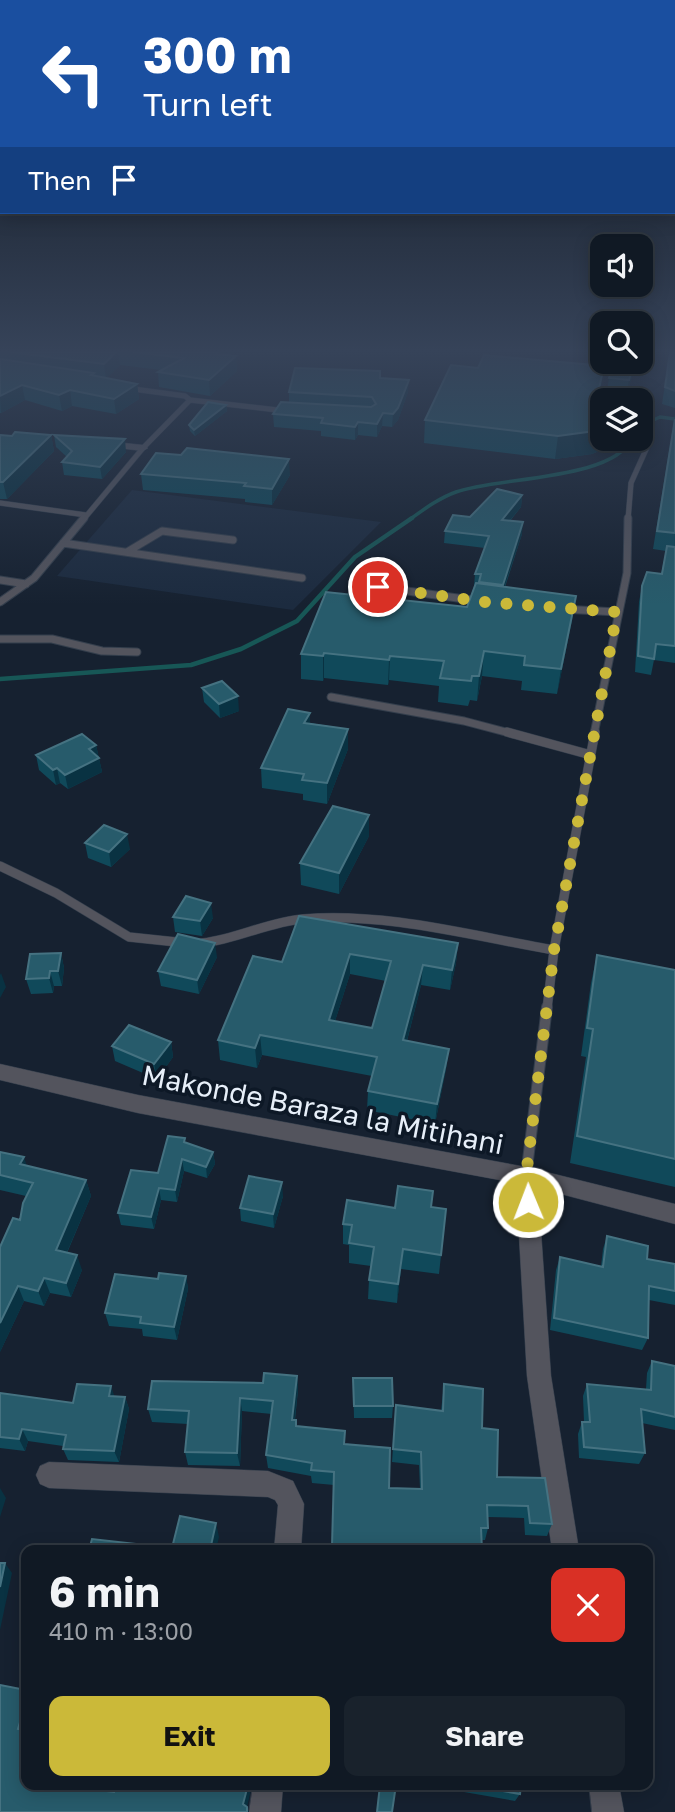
<!DOCTYPE html>
<html lang="en">
<head>
<meta charset="utf-8">
<style>
	:root { --surface:#101924; --page:#19222c; --text:#f1f3f6; --muted:#9ca0a6; --line:#303841; --accent:#cbb939 }
	body { margin:0; font-family:"Golos Text",sans-serif; background:var(--page); color:var(--text); height:100vh; display:flex; flex-direction:column; font-size:26px; white-space:nowrap }
	* { box-sizing:border-box; margin:0 }
	p { font-size:23px; color:var(--muted) }
	.icon { flex:none; width:38px; height:38px; fill:none; stroke:currentColor; stroke-width:2; stroke-linecap:round; stroke-linejoin:round }
	.map { position:relative; flex:1; overflow:hidden }
	.panel { position:absolute; left:21px; top:1545px; width:632px; height:245px; display:flex; flex-direction:column; background:var(--surface); border-radius:14px; box-shadow:0 4px 18px #0003,0 0 0 2px var(--line) }
	.panel>* { flex:none }
	.top-card { position:absolute; left:0px; top:0px; width:676px; height:214px; box-shadow:0 4px 18px #0003,0 0 0 2px var(--line); background:#1a4fa0; color:#fff; overflow:hidden }
	.controls { position:absolute; left:590px; top:234px; display:grid; gap:14px }
	.controls a { display:grid; place-items:center; width:63px; height:63px; border-radius:14px; background:var(--surface); box-shadow:0 4px 18px #0003,0 0 0 2px var(--line); font-size:35px }
	.pin { position:absolute; display:grid; place-items:center; width:60px; height:60px; color:#fff; margin:-30px; border:4px solid #fff; border-radius:50%; box-shadow:0 2px 7px #0007 }
	.me { position:absolute; width:77px; margin:-38px; rotate:359deg; stroke-linejoin:round; filter:drop-shadow(0 0 5px #0008) }
	.turn { display:flex; align-items:center; gap:24px; height:147px; padding:0 28px; font-size:32px }
	.turn .icon { width:91px; height:91px; stroke-width:2.5 }
	.turn b { display:block; font-size:49px; line-height:60px }
	.then { display:flex; align-items:center; height:66px; padding:0 28px; background:#0003; gap:14px; font-size:26px }
	.round { display:grid; place-items:center; flex:none; width:74px; height:74px; border-radius:14px; background:var(--page) }
	.head { display:flex; align-items:center; justify-content:space-between; height:119px; padding:0 28px }
	h1 { font-size:42px; font-weight:700; line-height:52px }
	.cta { display:flex; gap:14px; margin-top:auto; padding:14px 28px }
	.cta a { flex:1; height:80px; border-radius:14px; background:var(--accent); color:#111; font-size:28px; font-weight:700; line-height:80px; text-align:center }
	.cta a+a { background:var(--page); color:var(--text) }
	.map>svg:first-child { display:block }
</style>
</head>
<body>
<div class="map">
<svg width="675" height="1812" viewBox="0 0 675 1812">
	<rect width="100%" height="100%" fill="#162130"/>
	<path fill="#1c2b3f" d="M132,490l249,32 -88,88 -236,-34z"/>
	<g fill="none" stroke-linecap="round" stroke-linejoin="round">
		<path stroke="#175756" stroke-width="3.5" d="M640,426l20,-9 15,2
			M409,520c14,-10 30,-22 47,-28 41,-15 158,-12 175,-53"/>
		<path stroke="#175756" stroke-width="4.5" d="M0,679l191,-14 50,-16 56,-28 58,-64 57,-39"/>
		<g stroke="#333e4c" stroke-width="6">
			<path id="lane-far3" d="M190,400l96,11
				M0,503l86,12
				M83,520l60,-72 47,-48 -5,-4 -59,-8
				M628,520l3,-37 17,-38 -8,-7"/>
		</g>
		<g stroke="#333e4c" stroke-width="9">
			<path id="lane-far2" d="M63,543l239,35
				M127,552l35,-21 71,9
				M0,580l26,4
				M378,587l101,14
				M0,602l34,-24 50,-60
				M562,609l55,3
				M0,639h52l50,12 35,1
				M331,697l133,24 49,13
				M594,734l33,-161 1,-55"/>
		</g>
		<g stroke="#333e4c" stroke-width="10">
			<path id="lane-far1" d="M507,732l84,23
				M0,866l56,27 73,44 57,6
				M203,943c34,-4 65,-21 100,-24 83,-7 169,17 251,31
				M547,1009l7,-59 41,-218"/>
		</g>
		<g stroke="#333e4c" stroke-width="12">
			<path id="lane" d="M526,1176l21,-169"/>
		</g>
		<g stroke="#333e4c" stroke-width="1">
			<path id="street" d="M105,441l38,4 5,3 -5,3 -42,-5v-4z
				M0,1064l138,31 388,72 149,37v20l-137,-36 13,188 28,174h-27l-25,-174 -11,-193 -378,-70 -138,-33z
				M49,1462l219,9 25,10 11,23 -3,46h-27l4,-45 -3,-5 -7,-3 -219,-9 -9,-4 -4,-9 4,-9z
				M253,1785h30l-2,27h-32z
				M589,1785h30l5,27h-32z"/>
		</g>
		<use href="#lane-far3" stroke="#53545d" stroke-width="5"/>
		<use href="#lane-far2" stroke="#53545d" stroke-width="7"/>
		<use href="#lane-far1" stroke="#53545d" stroke-width="9"/>
		<use href="#lane" stroke="#53545d" stroke-width="10"/>
		<use href="#street" fill="#53545d" fill-rule="evenodd"/>
	</g>
	<path fill="#10495a" fill-rule="evenodd" d="M0,352h233l-4,3 7,1 1,15 -27,25 -51,-9 -1,-15 3,-2 -41,-5 -14,13 31,6 2,15 -23,15 -44,-8 -10,5 -37,-11 -24,13h-1z
		M670,352l5,1v55l-13,-4z
		M614,362h22l-10,35 -20,-1 3,-18z
		M380,378l28,14 -10,28 -6,7 -10,-1 -5,11 -19,-2 -3,5 -34,-4v-5l-47,-4 -1,-13 16,-11v-11z
		M601,388l-6,23 11,37 -14,6 -37,5 -131,-16 1,-23z
		M226,405l1,6 -32,25 -5,-5 -1,-6z
		M675,414v249l-21,-3 -3,15 -16,-3 4,-70 3,-16 19,-12 5,-23 -13,-2z
		M0,435l12,1 39,-1 3,16 -47,48h-7z
		M54,435l72,17 -24,27 -38,-4 -2,-13 5,-5 -11,-10z
		M141,474l149,1 -18,30 -27,-3v-3l-102,-9z
		M522,495l-1,12 -11,14 12,13 -17,53 67,33 -15,74 -36,-4 1,-9 -40,-5 -5,25 -7,-1 -2,6 -30,-4 1,-16 -50,-6 -1,5 -64,-7 -1,3 -22,-2v-25l166,-47 7,-21 1,-12 10,-26 -41,-5 1,-12 25,-14z
		M202,688l37,23 -19,7 -16,-16z
		M310,723l38,6v20l-21,55 -24,-4v-6l-41,-6 -1,-20z
		M96,745l6,27 -34,17 -8,-6 -4,2 -17,-15 -3,-15z
		M369,836l-30,58 -38,-9 -1,-22z
		M85,843l45,6 -19,18 -23,-9z
		M173,917l40,1 -11,18 -27,-4z
		M458,943l-2,20 -6,27 -29,-5 -14,56 42,8 -3,20 -11,55 -68,-14 1,-19 4,-15 -110,-21 -5,13 -37,-8 -2,-20 64,-78zM350,974l36,7 -14,47 -37,-7z
		M61,953l3,15 -2,18h-8l-1,7 -22,1 -5,-15z
		M597,955l78,15v217l-105,-24 16,-106 -5,-1 10,-73z
		M217,957l-18,37 -38,-8 -3,-15z
		M171,1042l2,15 -16,22 -42,-18 -3,-15z
		M185,1138v5l28,9 2,12 -8,14 -23,-7 -7,31 -16,-2 -7,29 -33,-4 -3,-12 40,-40z
		M0,1152l27,14 59,14 5,16 -24,57 15,17 -11,27 -21,-4 -6,13 -20,-5 -24,51 20,-132 6,-24 -26,-6z
		M283,1196l-9,32 -33,-7 -1,-13z
		M431,1207l15,2 -7,65 -38,-5 -4,34 -29,-4 1,-19 2,-14 -22,-3v-18l-6,-1v-20l52,-16z
		M607,1236l40,23 28,5v41l-26,-5 -1,38 -6,12 -92,-20 6,-60 4,-13 41,9 2,-17z
		M186,1276l2,13 -11,51 -34,-4 -1,-7 -33,-3 -4,-13 53,-34z
		M652,1361l23,5v64l-33,-7 3,30 -6,11 -60,-6 -1,-24 4,-12h2l-1,-26 4,-12 59,5 1,-16z
		M297,1376l1,14 -3,30h1l1,6 48,18 44,44 31,1 -1,-24 -27,-3 4,-57 45,6 3,-27 38,44 15,49 55,47 -5,12 -22,-1 -1,-17 -36,-1v11l-3,12h-3v10h-150l2,-65 -22,-2 -1,-7 -43,-8 -2,-13 6,-41 -30,-3 -2,55 -52,-1 -3,-13 3,-28 -36,-2 -4,-13z
		M353,1378l40,28 -1,12h-38z
		M0,1393l73,10 42,-7 10,1 4,12 -10,53 -51,-2 -5,-11v-3l-35,-5 -3,10 -25,-3z
		M465,1785h70l-4,6 -11,-2v5l-5,7 -51,-9z"/>
	<path fill="#093242" d="M116,352h2l2,13 -14,14 -2,-15z
		M219,352h14l-15,17 -2,-15z
		M236,356l1,15 -27,25 -1,-16z
		M634,362h2l-10,35 3,-17z
		M604,366l-3,22 -10,44 11,-3v10h5l-1,9 -14,6 -37,5 3,-23 36,-25z
		M409,380l-1,12 -10,28 -6,7 1,-13z
		M137,384l2,15 -23,15 -2,-15z
		M22,385l3,15 -24,13 -1,-17z
		M70,390l2,16 -10,5 -3,-16z
		M226,405l1,6 -32,25 -1,-6z
		M383,413l-1,13 -5,11v-13z
		M358,422v13l-3,5v-13z
		M51,435l3,16 -47,48 -4,-17z
		M125,439l1,13 -24,27 -2,-12z
		M289,459l1,16 -18,30v-16z
		M522,495l-1,12 -21,25 2,-12z
		M523,522l-1,12 -21,63 2,-12z
		M576,596l-4,24 -15,74 4,-25z
		M484,651l-2,25 -5,25 2,-25z
		M324,653v25l-1,3v-25z
		M390,656l-1,24 -1,5 1,-25z
		M238,696l1,15 -19,7 -1,-14z
		M310,713v20l-6,-10z
		M348,729v20l-21,55v-21z
		M96,745l6,27 -34,17 -3,-14 24,-26z
		M57,768l3,15 -4,2 -3,-15z
		M369,815v21l-30,58v-21z
		M127,834l3,15 -19,18 -2,-15z
		M211,903l2,15 -11,18 -2,-15z
		M215,943l2,14 -18,37 -2,-14z
		M458,943l-2,20 -6,27 2,-20z
		M61,953l3,15 -2,18 -4,-15z
		M350,954v20l-21,66v-20z
		M423,965l-2,20 -19,75 1,-20z
		M50,971l4,15 -1,7 -4,-15z
		M1,973l5,14 -6,11v-23z
		M260,1035l2,20 -5,13 -2,-20z
		M171,1042l2,15 -16,22 -3,-15z
		M449,1049l-3,20 -11,55 2,-20z
		M213,1152l2,12 -8,14 -1,-11z
		M24,1157l5,16 -9,-9z
		M182,1159l2,12 -7,31 -2,-12z
		M86,1180l5,16 -30,70 -5,-16z
		M282,1182l1,14 -9,32 -1,-14z
		M159,1188l2,12 -7,29 -3,-12z
		M403,1249l-2,20 -4,34 1,-19z
		M77,1255l5,15 -11,27 -5,-14z
		M186,1276l2,13 -11,51 -3,-13z
		M44,1278l6,15 -6,13 -6,-15z
		M18,1286l6,15 -24,51v-29z
		M297,1376l1,14 -5,43 -1,-13z
		M111,1386l4,12 -6,-2z
		M125,1397l4,12 -10,53 -5,-11z
		M240,1398l2,13 -2,55 -3,-13z
		M22,1429l6,12 -3,10 -6,-12z
		M0,1488l6,10 -6,19z
		M216,1523l3,14 -3,13h-6z
		M5,1563l7,10 -12,57v-43z
		M26,1702v36l-8,-9z
		M80,1785h10l-3,11 -8,-8z
		M248,1785h4l-5,22 2,5h-2l-4,-8z"/>
	<path fill="#275b6b" stroke="#457281" stroke-width="2" fill-rule="evenodd" d="M10,352h106l-12,12z
		M133,352h86l-3,2 20,2 -27,24 -51,-8 26,-14z
		M670,352l5,1v38l-10,-4z
		M484,355l120,11 -10,45 8,1v17l-7,2 -37,5 -133,-16 26,-55 27,3z
		M0,359l94,14 -3,2 46,9 -23,15 -44,-9 -11,5 -37,-10 -22,11z
		M614,362h20l-5,18 -20,-2z
		M295,368l85,3v7l29,2 -11,28 -5,6 -10,-1 -6,11 -19,-2 -3,5 -34,-4 2,-5 -50,-4 8,-12 90,5 5,-3 -4,-7 -83,-5z
		M208,402l18,3 -32,25 -5,-5z
		M675,419v114l-18,-2z
		M15,432l36,3 -48,47h-3v-47l12,1z
		M54,435l71,4 -25,28 -38,-5 10,-11z
		M187,448l102,11 -17,30 -28,-3 2,-3 -105,-9 15,-21 25,2z
		M497,489l25,6 -20,25 21,2 -20,63 -24,-3 2,-8h-6l14,-38 -44,-5 8,-16 17,2z
		M667,546l8,1v99l-19,-2 -2,15 -16,-3 4,-70 5,-14 15,2z
		M476,583l100,13 -15,73 -37,-4 1,-9 -41,-5 -5,25h-7l-1,5 -31,-3 4,-17 -54,-5 -1,4 -65,-7 -1,3 -22,-2 25,-62 141,15z
		M222,681l16,15 -19,8 -17,-16z
		M288,709l22,4 -6,10 44,6 -21,54 -25,-3 2,-6 -43,-6z
		M82,734l14,11 -7,4 10,9 -34,17 -8,-7 -4,2 -17,-15z
		M333,806l36,9 -30,58 -39,-10z
		M104,825l23,9 -18,18 -24,-9z
		M186,896l25,7 -11,18 -27,-4z
		M299,916l159,27 -6,27 -29,-5 -20,75 46,9 -12,55 -69,-13 9,-34 -117,-22 -5,13 -37,-8 35,-84 29,6zM350,954l41,7 -19,67 -43,-8z
		M178,934l37,9 -18,37 -39,-9z
		M61,953l-3,18h-8l-1,7 -23,1 4,-25z
		M597,955l78,15v189l-98,-23 16,-107 -6,-1z
		M129,1025l42,17 -17,22 -42,-18z
		M168,1136l17,2 -1,4 29,10 -7,15 -24,-8 -7,31 -16,-2 -8,29 -33,-4 13,-43 27,3z
		M0,1152l24,5 -4,7 66,16 -30,70 21,5 -11,28 -22,-5 -6,13 -20,-5 -18,37v-76l13,-29 7,2 3,-17 10,-20 -33,-8z
		M249,1176l33,6 -9,32 -33,-6z
		M398,1186l35,5 -2,16 15,2 -5,46 -38,-6 -5,35 -29,-4 5,-33 -25,-4 3,-18 -9,-1 4,-24 48,8z
		M607,1236l41,10 -1,13 28,5v27l-26,-5 -1,52 -94,-20 6,-61 43,10z
		M159,1273l27,3 -12,51 -34,-4 1,-6 -36,-4 10,-39 43,5z
		M652,1361l23,5v51l-34,-8 4,44 -61,-6 -2,-25h8l-3,-38 64,6z
		M264,1373l33,3 -5,44h4v6l49,5 -1,13 46,4 -1,40 33,1 -1,-37 -28,-3 3,-44 47,6 1,-27 39,5 -1,39 16,2 -1,47 48,1 7,46 -22,-1 -2,-17 -41,-1 1,23h-7l1,22h-58l-92,-4 2,-74 -23,-2 1,-7 -46,-8 7,-54 -33,-3 -3,55 -52,-1 4,-41 -41,-2 4,-28 111,2z
		M353,1378h39l1,28h-39z
		M77,1384l34,2 -2,10 16,1 -11,54 -51,-2 3,-14 -44,-6 -3,10 -19,-2v-44l73,10z
		M180,1516l36,7 -6,27h-121l3,-11 80,9z
		M0,1563h5l-5,24z
		M0,1685l26,5v12l-8,27 8,1v55h54l-1,3 35,4 1,-7h133l-5,19 4,3v5h-247z
		M380,1785h16l-4,27h-15z
		M468,1785h53l-1,9z"/>
	<linearGradient id="sky" x2="0" y2="1"><stop stop-color="#0c121a"/><stop offset="0.58" stop-color="#364359"/><stop offset="1" stop-color="#364359" stop-opacity="0"/></linearGradient>
	<rect width="675" height="605" fill="url(#sky)"/>
	<g fill="none" stroke-linecap="round" stroke-linejoin="round">
		<path stroke="#cbb939" stroke-width="12" stroke-dasharray="0 21.6" d="M378,587l106,15 133,10 -63,338 -28,226 2,26"/>
	</g>
	<g text-anchor="middle" dominant-baseline="central" stroke-width="7" stroke-linejoin="round" paint-order="stroke">
		<g font-size="28" fill="#e7eff9" stroke="#0d1826">
			<text transform="translate(323 1109) rotate(11)">Makonde Baraza la Mitihani</text>
		</g>
	</g>
</svg>
<div class="controls">
<a><svg class="icon" aria-label="sound" viewBox="0 0 24 24"><path d="M4 9h4l5-4v14l-5-4H4zM17 9q2 3 0 6"/></svg></a>
<a><svg class="icon" aria-label="search" viewBox="0 0 24 24"><circle cx="10" cy="10" r="6"/><path d="M15 15l6 6"/></svg></a>
<a><svg class="icon" aria-label="layers" viewBox="0 0 24 24"><path d="M12 4l9 5-9 5-9-5zM3 14l9 5 9-5"/></svg></a>
</div>
<div class="pin" style="left:378px;top:587px;background:#d93025"><svg class="icon" aria-label="arrive" viewBox="0 0 24 24"><path d="M6 21V4h12l-3 4 3 4H6"/></svg></div>
<svg class="me" style="left:528px;top:1202px" viewBox="-20 -20 40 40"><circle r="17" fill="#cbb939" stroke="#fff" stroke-width="3"/><path d="M0-11L8 9 0 5-8 9z" fill="#fff"/></svg>
<div class="top-card">
<div class="turn"><svg class="icon" aria-label="left" viewBox="0 0 24 24"><path d="M17 20v-9H6M10 6l-5 5 5 5"/></svg><div><b>300 m</b>Turn left</div></div>
<div class="then">Then<svg class="icon" aria-label="arrive" viewBox="0 0 24 24"><path d="M6 21V4h12l-3 4 3 4H6"/></svg></div>
</div>
<section class="panel">
<div class="head"><div><h1>6 min</h1><p>410 m · 13:00</p></div><a class="round" style="background:#d93025;color:#fff"><svg class="icon" aria-label="close" viewBox="0 0 24 24"><path d="M6 6l12 12M18 6L6 18"/></svg></a></div>
<div class="cta"><a>Exit</a><a>Share</a></div>
</section>
</div>
</body>
</html>
